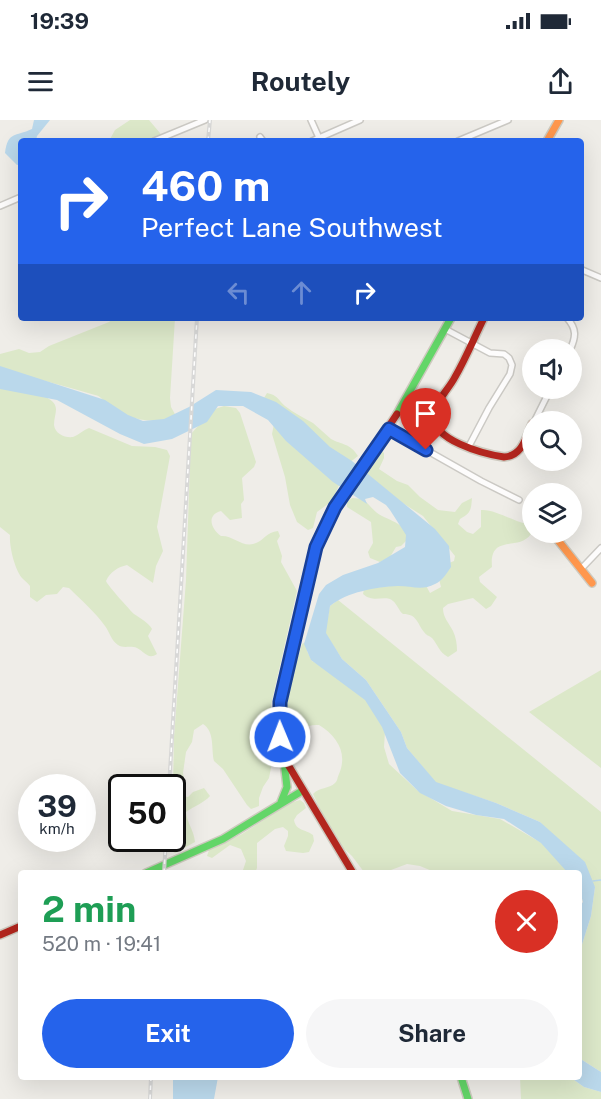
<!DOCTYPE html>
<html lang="en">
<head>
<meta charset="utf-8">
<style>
	:root { --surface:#fff; --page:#f6f6f7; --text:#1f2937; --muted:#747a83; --accent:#2563eb }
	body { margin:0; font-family:"Public Sans",sans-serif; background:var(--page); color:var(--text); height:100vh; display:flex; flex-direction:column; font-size:22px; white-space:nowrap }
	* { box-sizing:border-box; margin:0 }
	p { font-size:20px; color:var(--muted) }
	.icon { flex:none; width:33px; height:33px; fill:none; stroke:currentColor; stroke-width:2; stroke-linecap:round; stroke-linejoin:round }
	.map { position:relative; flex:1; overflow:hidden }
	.panel { position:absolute; left:18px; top:750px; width:564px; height:210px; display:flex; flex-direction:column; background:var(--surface); border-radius:6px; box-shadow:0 6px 24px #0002 }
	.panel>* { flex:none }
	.guide { position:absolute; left:18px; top:18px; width:566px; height:183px; border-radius:6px; box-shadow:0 6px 24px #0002; background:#2563eb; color:#fff; overflow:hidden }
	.fabs { position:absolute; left:522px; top:219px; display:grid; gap:12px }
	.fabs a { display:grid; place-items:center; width:60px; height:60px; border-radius:50%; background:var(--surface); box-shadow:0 6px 24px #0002; font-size:30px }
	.speed { position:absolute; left:18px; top:654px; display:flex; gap:12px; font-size:30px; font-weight:700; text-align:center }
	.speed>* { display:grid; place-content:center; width:78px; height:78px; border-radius:50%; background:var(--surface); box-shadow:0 6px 24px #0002; line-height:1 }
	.speed small { font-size:15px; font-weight:400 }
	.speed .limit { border:3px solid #111; border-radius:9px; background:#fff; color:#111 }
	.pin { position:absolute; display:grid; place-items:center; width:51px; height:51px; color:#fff; margin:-62px -26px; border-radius:50% 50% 50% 0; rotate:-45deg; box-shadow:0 0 6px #0007 }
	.pin .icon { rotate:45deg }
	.me { position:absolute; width:66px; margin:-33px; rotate:359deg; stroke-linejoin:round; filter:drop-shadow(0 0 4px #0008) }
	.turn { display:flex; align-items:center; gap:21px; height:126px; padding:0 24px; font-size:27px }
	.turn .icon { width:78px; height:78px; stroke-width:2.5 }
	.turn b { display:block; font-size:42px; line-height:51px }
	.lanes { display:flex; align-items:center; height:57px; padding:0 24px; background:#0003; justify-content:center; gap:30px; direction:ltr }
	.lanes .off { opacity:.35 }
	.round { display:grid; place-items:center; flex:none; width:63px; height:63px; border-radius:32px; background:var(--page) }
	.overview { display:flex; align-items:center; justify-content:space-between; height:102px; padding:0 24px }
	h1 { font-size:36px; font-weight:700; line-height:45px; color:#1e9e55 }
	.primary-button { display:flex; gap:12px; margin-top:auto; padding:12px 24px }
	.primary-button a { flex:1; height:69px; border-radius:36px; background:var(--accent); color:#fff; font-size:24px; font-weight:700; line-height:69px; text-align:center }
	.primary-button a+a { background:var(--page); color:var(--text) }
	.status { display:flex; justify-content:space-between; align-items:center; height:42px; padding:0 30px; background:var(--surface); direction:ltr }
	.status svg { height:16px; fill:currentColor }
	header { display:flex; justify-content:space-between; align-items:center; height:78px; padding:0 24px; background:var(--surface); font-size:27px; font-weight:700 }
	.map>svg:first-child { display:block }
</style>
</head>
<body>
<div class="status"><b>19:39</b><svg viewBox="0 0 49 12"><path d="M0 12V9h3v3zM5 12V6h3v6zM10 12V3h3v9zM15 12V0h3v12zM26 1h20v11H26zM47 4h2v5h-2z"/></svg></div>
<header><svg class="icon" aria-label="menu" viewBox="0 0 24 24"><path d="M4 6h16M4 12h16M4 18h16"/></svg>Routely<svg class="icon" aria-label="share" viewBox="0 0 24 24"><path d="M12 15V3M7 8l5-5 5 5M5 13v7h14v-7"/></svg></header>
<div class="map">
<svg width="601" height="979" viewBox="0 0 601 979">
	<rect width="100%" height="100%" fill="#efede8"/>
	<path fill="#dce8c9" d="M130,0h19l11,13 4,8h-55l6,-11z
		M114,198h61l-5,80 1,9 5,9c-22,10 -52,3 -70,-13 -4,-3 -5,-7 -11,-8 -31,-9 -63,-18 -95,-25v-16l19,-5 10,4 11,-1 9,-6 60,-24z
		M0,265l46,12c16,9 8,15 8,28 1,9 11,13 19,12 6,-2 10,-7 16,-9l43,18 23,1 12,3 3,6 -13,71 6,24 -7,15 -3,17 -26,-18c-9,2 -17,7 -21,16 2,5 24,29 28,33 6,4 15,9 18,15l-4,7 9,18c-9,6 -12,-2 -20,-6 -7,-3 -13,1 -19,-3 -7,-5 -8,-12 -13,-19 -10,-14 -24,-26 -36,-38l-6,-1 -6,7 -11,1 -9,7 -7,-5v-11c-2,-3 -5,-5 -7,-7 -8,-8 -14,-33 -13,-44l-10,-8z
		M267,273c11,2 11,7 18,13 9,7 19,12 28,17 6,5 12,11 18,16 11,6 19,4 27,17l-9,7 -17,38 -15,11 -4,16 -5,2 -11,-8 -7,-17 -5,-28 -13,-43 2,-10 -10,-26z
		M224,286l12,2 4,5 16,49 -2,5 -12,11 2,22 -3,4 1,14 -12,2 -9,-9c-15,4 -10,18 0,25 11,-1 21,11 32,8 10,-2 13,-12 25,-13l2,5 -3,5 5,15 -1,6 16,29 -26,114 3,48 -5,25 -6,9 -4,11v8l-8,3 -4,-4 -24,-36 -9,-8c-3,-13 1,-29 -11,-37l-9,6 -2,12 -6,10 -3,21 2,12 -2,11 5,1 5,-5 11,-4 6,8c-6,7 -16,10 -24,16 1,11 8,18 9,30l-20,11 -5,-3 -1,-5 3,-7 2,-101 12,-157 5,-146 21,-24z
		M380,329l4,4v5l-5,11 18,12 11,4 12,12 18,13 17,2 7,-9 10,-5c-1,12 -1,15 -12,21l-2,5 9,8 6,2 8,-7v-17c14,-1 31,11 46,14l4,10c-12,18 -42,-1 -39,33l-13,10 1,5 17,15 -6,9 -5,3 -13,-11 -25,6 -5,4c0,10 6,15 10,23 3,6 4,13 4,20l-9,6c-9,-5 -10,-12 -16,-19 -4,-3 -5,-2 -8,-6 -7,-9 -7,-18 -21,-18 -4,-3 -6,-10 -10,-13 -8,-7 -19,3 -30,-7l1,-5 60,-7 6,11 11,-6 -2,-8 5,-14 10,-4 1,-5 -32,-40 -22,-14 -38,-31z
		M352,378l11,1c6,5 12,14 19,17 14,7 20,7 27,22l-8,8 -5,1 -6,10 -10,5 -10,-4 -2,-6 5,-9 -2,-21 -24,-15v-5z
		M338,480l263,212v260l-22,-14v-104l12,-38 4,-29 -55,-65 -44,-19 -60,-20 -29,-35 -6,-16 -35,-52 -24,-21 -17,-26 5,-27z
		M307,521v10l5,10 14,7 41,33 18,30 -1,16 5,17 28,26 35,21 48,8 52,30 17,24h-114l-23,-2 -12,-5 -13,-2 -16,6 -1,3 -26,-1 -12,-16 -12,-11 -4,-10 -7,-6 -16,-35c6,-7 16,-5 22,-11 3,-3 2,-5 4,-9 9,-21 -2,-38 -20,-49 -15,-1 -19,8 -31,8 -6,-36 4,-56 14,-89z
		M601,550v98l-72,-56z
		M300,680l4,3 2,5 -9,7 -3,5c2,11 11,9 19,15l1,6 -5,11 -6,1 -17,-2 -2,-5 4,-10v-5l-5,-4 -8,2 -18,14v25l-2,5h-13l4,-12 -5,-12 -11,-4 -18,13 -5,-2 2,-6 33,-16 48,-31z
		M520,957h50l14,10 17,5v7h-80z"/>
	<path fill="#bad8eb" d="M34,0h16l-13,16 -1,5h-15v23l-4,1 -12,-12c3,-22 10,-16 27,-24z
		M0,246l105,34 23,15 15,6 21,-2 25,-12 27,-17 35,2 25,10 27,19 27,26 22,14 83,68 14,17 2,21c-4,6 -9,14 -16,17 -13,7 -23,2 -37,2 -22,1 -51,6 -68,20l-4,27 16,26 24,21 35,52 6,16 29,34 60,21 44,19 45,40 10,25 -4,29 -12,38v-47l4,-5 -4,-14v-15h-11l-27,-30 -37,-24 -28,-4 -30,-9 -26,-13 -20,-20 -18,-46 -17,-27 -54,-40 -7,-16 15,-50 7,-9 17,-10 35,-12 27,-16 1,-12 -16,-25 -4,-5 -13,-8 -8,2 2,5 -34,-22 -47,-41 -18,-21 -25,-14h-25l-11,16 -35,17 -28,5 -24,-10 -63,-34 -57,-11z
		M579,938l22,14v20l-17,-5 -14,-10h9z
		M173,957h45l-4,22h-41z"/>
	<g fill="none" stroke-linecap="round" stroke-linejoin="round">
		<path stroke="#bad8eb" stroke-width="1.5" d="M593,761l8,-1"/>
		<g stroke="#cbc9c4" stroke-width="8">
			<path id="street" d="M311,0l9,20
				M260,17l3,4
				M154,21l51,-21
				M312,21l48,-21
				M458,21l50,-21
				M0,86l21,-9
				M580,149l21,9
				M567,198c10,11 9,19 3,32
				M445,209l45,24 14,1 5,4 3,7 -2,9 -21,34 -20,38
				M534,302l17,-34
				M389,309l92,52 38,19
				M581,449l20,-21"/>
		</g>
		<g stroke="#cecabf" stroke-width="10">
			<path id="fast" d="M397,294l54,-96
				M281,682l6,-15 -3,-26
				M146,753l77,-34 79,-48
				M461,957l7,22"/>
		</g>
		<g stroke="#cecabf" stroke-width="10">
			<path id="slow" d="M547,21l12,-21
				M553,414l39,49"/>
		</g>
		<g stroke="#cecabf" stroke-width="10">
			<path id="jam" d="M484,198c-10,20 -18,40 -29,59 -6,12 -19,23 -21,37 -4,26 50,40 70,43 18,-1 22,-19 28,-33
				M353,753l-66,-110 -8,-34 1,-27 31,-139 8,-24 16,-32 62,-93
				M0,815l21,-9"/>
		</g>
		<use href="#street" stroke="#fdfcfc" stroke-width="5"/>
		<use href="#fast" stroke="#63d668" stroke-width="7"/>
		<use href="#slow" stroke="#ff974d" stroke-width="7"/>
		<use href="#jam" stroke="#b3261e" stroke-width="7"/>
		<g stroke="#d8d8d7" stroke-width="4">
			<path id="rail" d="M208,21l2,-21
				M169,668l28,-470
				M164,753l2,-35
				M150,979l1,-22"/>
		</g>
		<use href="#rail" stroke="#fff" stroke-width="1.5" stroke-dasharray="4.5" stroke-linecap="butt"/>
	</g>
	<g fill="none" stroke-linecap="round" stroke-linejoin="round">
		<g stroke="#184099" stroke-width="15">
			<path id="route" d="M280,617v-35l36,-155 19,-40 54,-78 37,21"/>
		</g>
		<use href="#route" stroke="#2563eb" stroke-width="10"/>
	</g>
</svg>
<div class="fabs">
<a><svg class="icon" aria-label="sound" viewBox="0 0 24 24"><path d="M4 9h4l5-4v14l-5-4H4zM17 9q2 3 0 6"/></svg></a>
<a><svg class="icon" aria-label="search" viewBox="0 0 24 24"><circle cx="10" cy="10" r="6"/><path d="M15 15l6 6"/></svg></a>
<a><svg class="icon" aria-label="layers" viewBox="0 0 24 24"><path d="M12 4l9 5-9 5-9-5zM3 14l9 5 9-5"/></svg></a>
</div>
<div class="speed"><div>39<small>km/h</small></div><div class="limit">50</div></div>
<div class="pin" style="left:426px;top:330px;background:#d93025"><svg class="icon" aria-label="arrive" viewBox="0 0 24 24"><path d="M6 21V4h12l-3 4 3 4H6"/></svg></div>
<svg class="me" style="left:280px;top:617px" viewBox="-20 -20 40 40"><circle r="17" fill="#2563eb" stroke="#fff" stroke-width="3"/><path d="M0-11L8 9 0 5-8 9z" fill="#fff"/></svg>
<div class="guide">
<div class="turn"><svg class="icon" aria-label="right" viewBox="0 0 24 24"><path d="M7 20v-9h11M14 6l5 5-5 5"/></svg><div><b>460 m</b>Perfect Lane Southwest</div></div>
<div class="lanes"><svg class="icon off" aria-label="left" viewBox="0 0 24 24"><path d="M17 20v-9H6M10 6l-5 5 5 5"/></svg><svg class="icon off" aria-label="ahead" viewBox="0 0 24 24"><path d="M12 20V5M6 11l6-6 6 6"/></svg><svg class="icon" aria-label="right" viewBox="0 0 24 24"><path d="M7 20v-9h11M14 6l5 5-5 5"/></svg></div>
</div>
<section class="panel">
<div class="overview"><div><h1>2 min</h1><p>520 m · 19:41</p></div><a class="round" style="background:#d93025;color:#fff"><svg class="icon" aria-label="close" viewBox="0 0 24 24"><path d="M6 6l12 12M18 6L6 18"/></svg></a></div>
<div class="primary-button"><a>Exit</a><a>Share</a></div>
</section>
</div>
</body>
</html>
